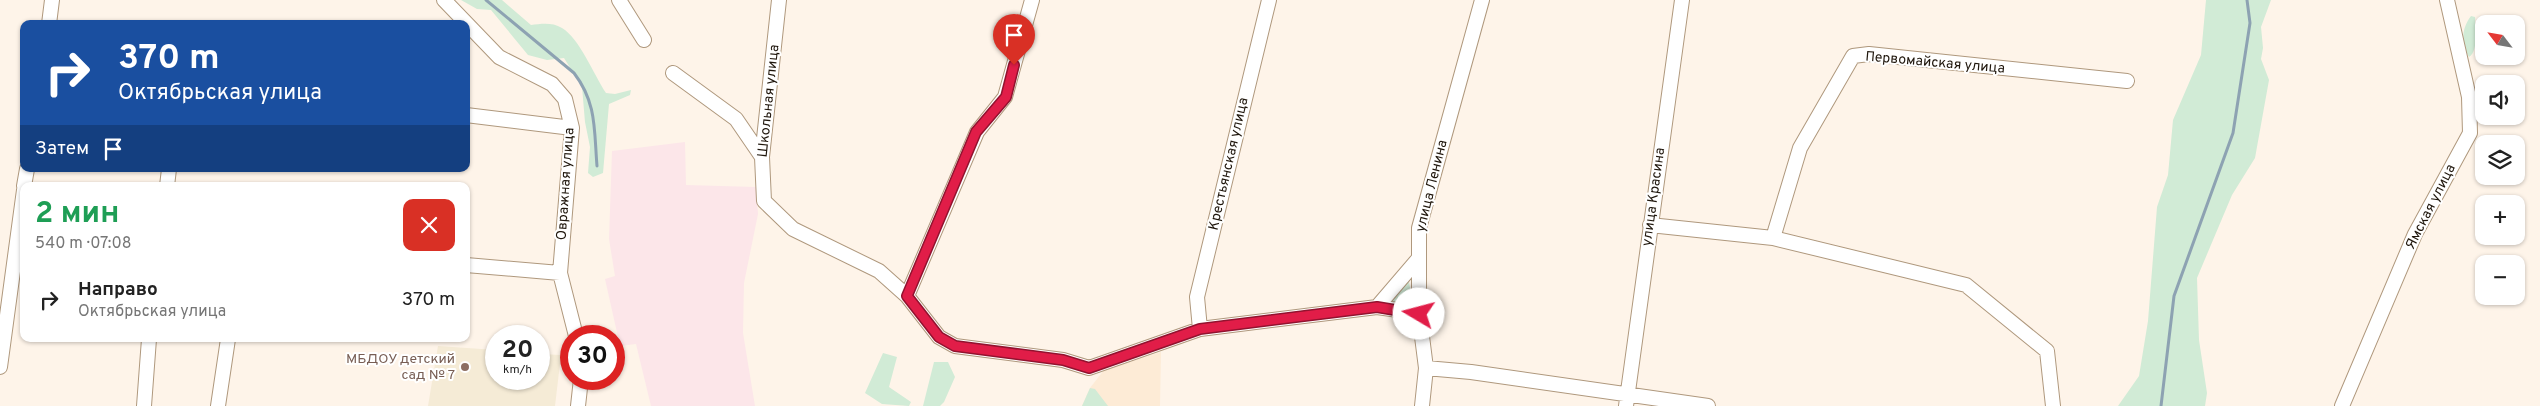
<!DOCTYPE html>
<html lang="ru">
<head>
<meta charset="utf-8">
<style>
	:root { --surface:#fff; --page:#f6f6f6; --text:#222; --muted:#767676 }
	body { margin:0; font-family:Overpass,sans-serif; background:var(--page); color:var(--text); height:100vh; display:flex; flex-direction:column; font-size:19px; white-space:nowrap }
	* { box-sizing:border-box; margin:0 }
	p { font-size:16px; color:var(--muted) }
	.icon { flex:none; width:28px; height:28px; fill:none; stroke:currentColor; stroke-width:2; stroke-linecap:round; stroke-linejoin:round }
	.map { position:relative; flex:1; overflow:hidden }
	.drawer { position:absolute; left:20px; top:182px; width:450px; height:160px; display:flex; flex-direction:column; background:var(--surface); border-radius:10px; box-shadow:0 1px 4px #0004 }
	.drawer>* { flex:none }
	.top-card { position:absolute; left:20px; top:20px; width:450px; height:152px; border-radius:10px; box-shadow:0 1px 4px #0004; background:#1a4fa0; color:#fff; overflow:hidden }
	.needle { width:32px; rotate:301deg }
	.controls { position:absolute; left:2475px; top:15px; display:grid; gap:10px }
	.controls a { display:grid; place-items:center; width:50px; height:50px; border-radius:10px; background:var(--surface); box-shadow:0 1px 4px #0004; font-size:25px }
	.speed { position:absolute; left:485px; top:325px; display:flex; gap:10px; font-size:25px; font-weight:700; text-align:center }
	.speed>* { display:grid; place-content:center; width:65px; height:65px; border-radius:50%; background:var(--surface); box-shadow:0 1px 4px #0004; line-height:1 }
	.speed small { font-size:12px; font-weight:400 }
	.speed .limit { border:8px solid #d22; background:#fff; color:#111 }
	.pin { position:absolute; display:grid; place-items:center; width:42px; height:42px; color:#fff; margin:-51px -21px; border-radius:50% 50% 50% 0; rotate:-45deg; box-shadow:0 0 5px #0007 }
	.pin .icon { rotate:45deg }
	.me { position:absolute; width:55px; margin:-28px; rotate:278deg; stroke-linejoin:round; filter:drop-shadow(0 0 4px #0008) }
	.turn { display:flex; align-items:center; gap:18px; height:105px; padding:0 15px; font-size:22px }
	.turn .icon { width:65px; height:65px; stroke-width:2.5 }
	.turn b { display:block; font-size:35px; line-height:42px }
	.then { display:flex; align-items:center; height:48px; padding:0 15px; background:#0003; gap:10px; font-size:19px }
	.round { display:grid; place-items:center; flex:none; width:52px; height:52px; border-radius:10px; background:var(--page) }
	.overview { display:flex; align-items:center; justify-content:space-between; height:85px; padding:0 15px }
	h1 { font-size:30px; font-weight:700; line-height:38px; color:#1e9e55 }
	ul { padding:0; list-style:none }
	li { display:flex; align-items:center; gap:15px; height:65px; padding:0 15px }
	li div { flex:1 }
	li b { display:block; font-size:19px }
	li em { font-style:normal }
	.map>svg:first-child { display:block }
</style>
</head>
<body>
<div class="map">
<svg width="2540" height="406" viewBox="0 0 2540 406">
	<rect width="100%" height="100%" fill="#fef4e9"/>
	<path fill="#fdebd6" d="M1161,352l-1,54h-78l8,-18 14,-18z"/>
	<path fill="#fce6e9" d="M685,142l1,43 70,2 2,27 -14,69 -1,50 12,73h-104l-15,-62 -16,2 -15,-67 10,-3 -6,-37 3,-88z"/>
	<path fill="#f5ebd6" d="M438,346l58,4v29h43v-25l22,1 -6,51h-127z"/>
	<path fill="#d1ebd6" d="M461,0h41l29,25c10,-1 21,-3 31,3 18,11 32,47 44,65l9,1 16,-4 -1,5 -21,9 -6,69 -10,4 -5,-4 2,-26 -5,-25 -3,-35 -18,-29 -17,2 -19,-5 -37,-45 -14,-1z
		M2206,0h65l-10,27 2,21 -2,11 8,21 -14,78 -23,37 -35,83 2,62 8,53 -2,13h-87l21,-30 9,-55 9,-114 11,-32 5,-55 28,-65z
		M2471,16l4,1c0,11 4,33 -6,40 -8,-13 -8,-28 2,-41z
		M1405,282h4l3,17 -2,5h-23z
		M883,353l14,4 -8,30 22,15 -2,4 -27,-2 -17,-11z
		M934,362h14l7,15 -11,25 -4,4h-17z
		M1090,388l5,1 13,17h-26z"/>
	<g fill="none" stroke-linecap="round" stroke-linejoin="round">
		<path stroke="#8da2b2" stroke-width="3" d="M486,0l88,73c23,30 20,57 23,93
			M2161,406l13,-110 59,-163 17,-110 -3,-23"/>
		<g stroke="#af987d" stroke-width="16">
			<path id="minor" d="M444,0l55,57 53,27 13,15 7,29 -12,145 16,63
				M619,0l25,40
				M779,0l-17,157 2,44 29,28 86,42 28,25 32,41 16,9 108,14 26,8 111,-39 177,-22
				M49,24l3,-24
				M673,73l63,46 26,38
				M466,115l106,13
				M24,186l3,-17
				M167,186l2,-17
				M1650,225l123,13 193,47 81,66 6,55
				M1773,238l27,-90 53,-92 16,-2 258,27
				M1419,258l-42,49 42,6
				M466,265l94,8
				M907,296l70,-164 28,-35 27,-97
				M1200,329l-3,-32 72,-297
				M0,367l24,-177
				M1426,368l45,4 237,34
				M144,406l5,-67
				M218,406l10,-67
				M578,406l3,-27
				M1422,406l4,-38 -7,-55v-85l63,-228
				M1626,406l56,-406
				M2342,406l73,-172 55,-101 -1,-36 -22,-97"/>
		</g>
		<use href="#minor" stroke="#fff" stroke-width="14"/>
	</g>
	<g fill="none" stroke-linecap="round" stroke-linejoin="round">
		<g stroke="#92132f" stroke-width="12">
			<path id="route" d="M1014,65l-8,32 -30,35 -69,164 32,41 16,9 108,14 26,8 111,-39 177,-22 42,7"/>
		</g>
		<use href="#route" stroke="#e11d48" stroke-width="9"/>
	</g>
	<circle fill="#8d6e63" stroke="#fff" stroke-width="2" cx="465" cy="367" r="5"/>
	<g text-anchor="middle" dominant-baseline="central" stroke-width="4" stroke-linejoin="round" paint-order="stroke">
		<g font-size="14" fill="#1f160c" stroke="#fff">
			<text transform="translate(1935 63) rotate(5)">Первомайская улица</text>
			<text transform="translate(769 101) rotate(-84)">Школьная улица</text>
			<text transform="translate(1229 164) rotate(-77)">Крестьянская улица</text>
			<text transform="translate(566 184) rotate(-86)">Овражная улица</text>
			<text transform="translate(1432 186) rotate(-76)">улица Ленина</text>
			<text transform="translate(1654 197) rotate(-82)">улица Красина</text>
			<text transform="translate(2431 207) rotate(-63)">Ямская улица</text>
		</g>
		<g font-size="14" fill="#785e54" stroke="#fff" text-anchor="end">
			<text x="455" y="359">МБДОУ детский<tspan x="455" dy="16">сад № 7</tspan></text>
		</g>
	</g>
</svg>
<div class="controls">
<a><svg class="needle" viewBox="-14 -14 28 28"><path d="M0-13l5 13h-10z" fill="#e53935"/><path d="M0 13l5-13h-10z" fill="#767676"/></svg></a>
<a><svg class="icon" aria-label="sound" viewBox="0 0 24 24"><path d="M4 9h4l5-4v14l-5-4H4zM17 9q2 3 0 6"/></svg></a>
<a><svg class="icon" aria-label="layers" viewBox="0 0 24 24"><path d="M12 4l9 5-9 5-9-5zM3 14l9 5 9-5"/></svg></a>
<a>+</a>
<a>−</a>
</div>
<div class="speed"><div>20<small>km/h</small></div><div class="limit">30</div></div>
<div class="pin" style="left:1014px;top:65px;background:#d93025"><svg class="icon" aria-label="arrive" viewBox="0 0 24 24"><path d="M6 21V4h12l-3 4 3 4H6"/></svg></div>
<svg class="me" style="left:1419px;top:314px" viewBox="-20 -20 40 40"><circle r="19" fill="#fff"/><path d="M0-13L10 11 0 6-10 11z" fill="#e11d48"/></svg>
<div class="top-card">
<div class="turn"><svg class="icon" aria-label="right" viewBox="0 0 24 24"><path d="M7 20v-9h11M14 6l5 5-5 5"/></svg><div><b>370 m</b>Октябрьская улица</div></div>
<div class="then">Затем<svg class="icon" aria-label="arrive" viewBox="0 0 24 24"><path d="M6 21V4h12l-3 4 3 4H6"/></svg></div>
</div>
<section class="drawer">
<div class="overview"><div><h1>2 мин</h1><p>540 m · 07:08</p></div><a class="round" style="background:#d93025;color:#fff"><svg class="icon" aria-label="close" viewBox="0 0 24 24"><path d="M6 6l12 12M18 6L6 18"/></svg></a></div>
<ul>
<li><svg class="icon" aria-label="right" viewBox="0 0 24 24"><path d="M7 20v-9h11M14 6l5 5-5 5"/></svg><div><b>Направо</b><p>Октябрьская улица</p></div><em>370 m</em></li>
</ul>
</section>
</div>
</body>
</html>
